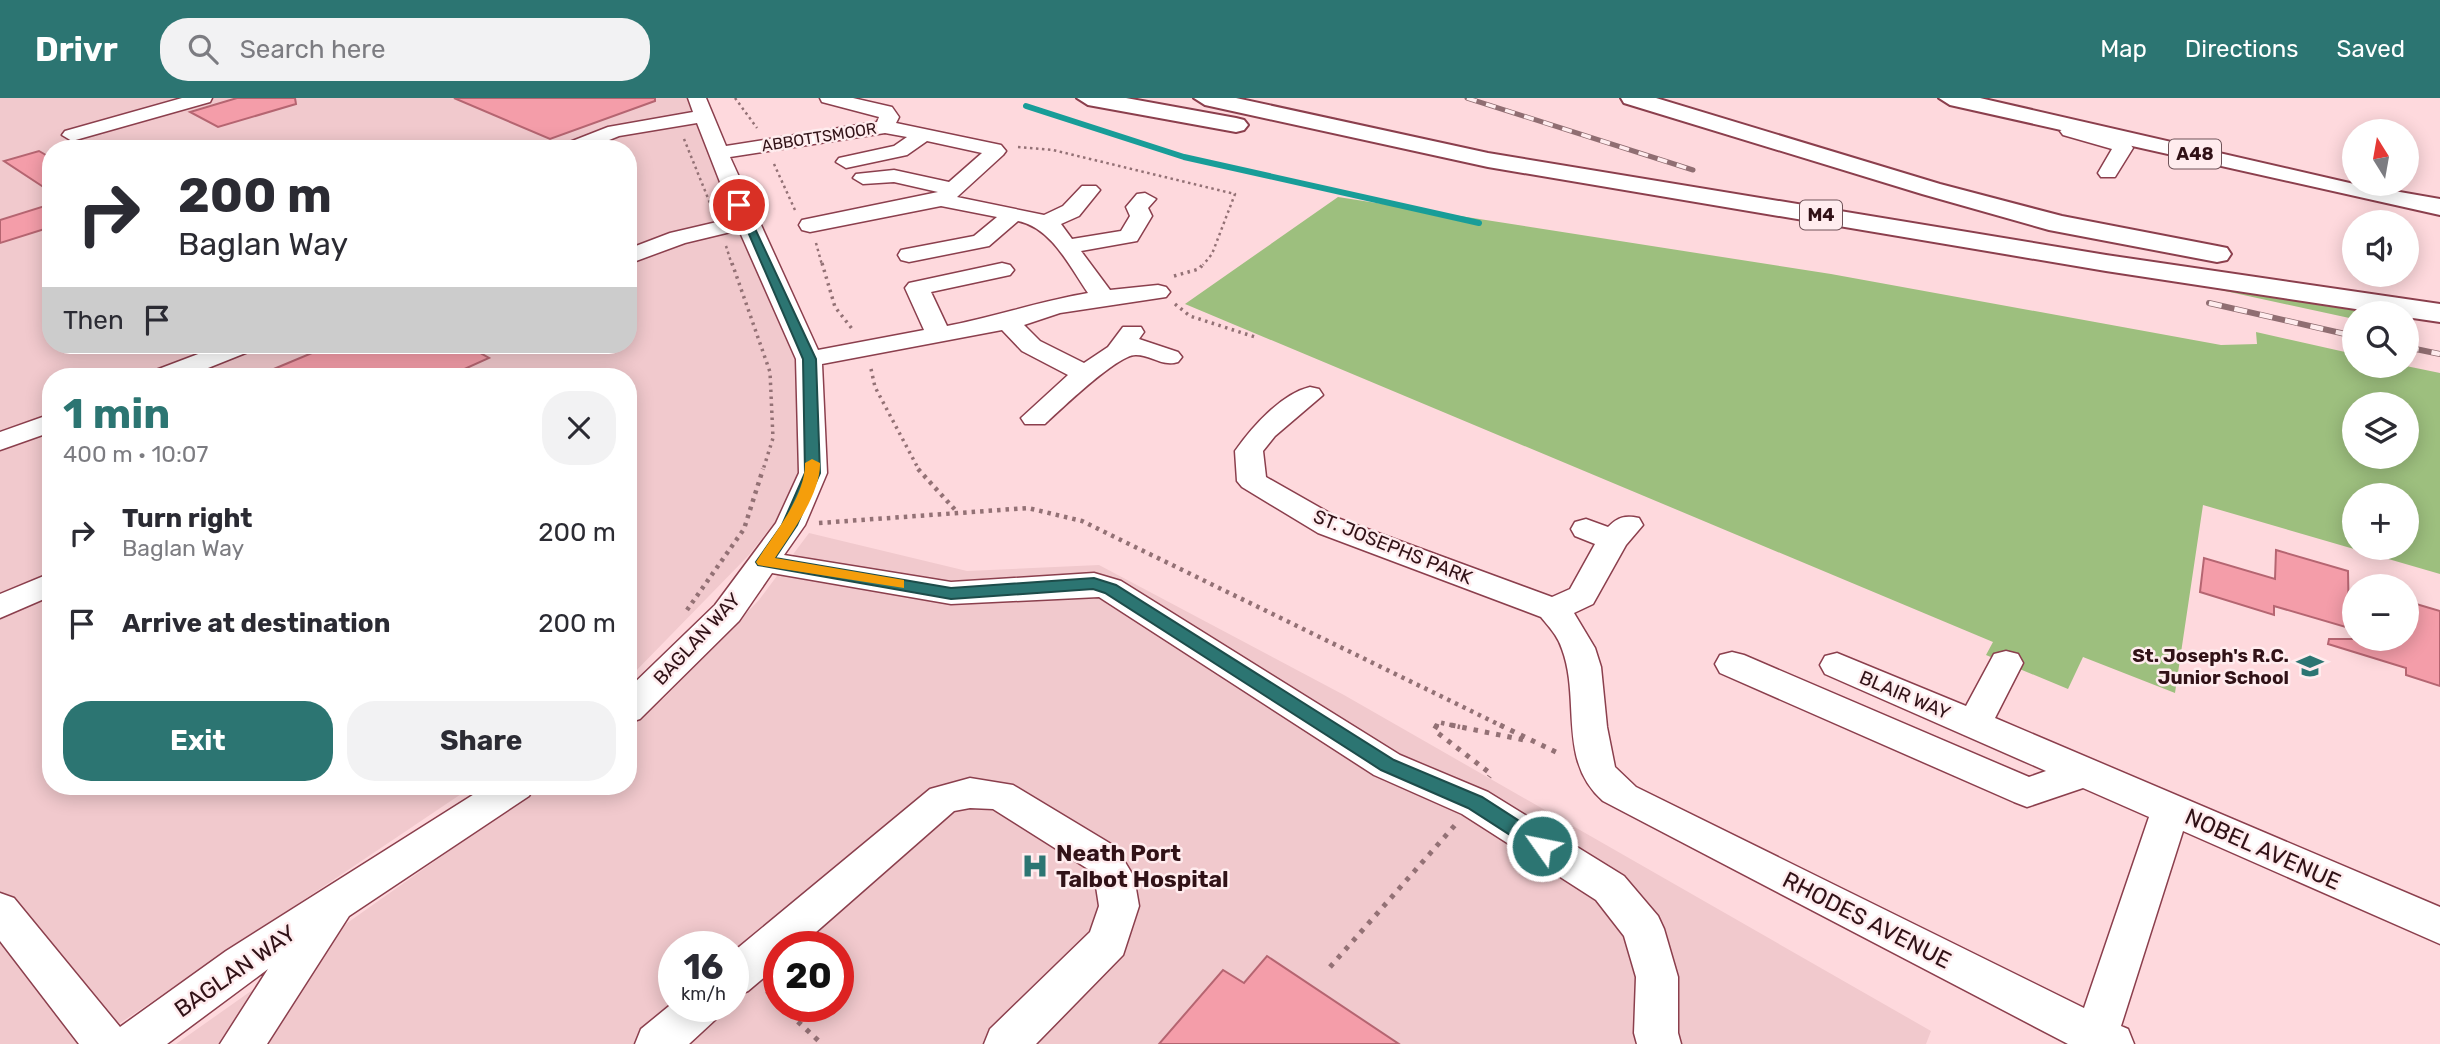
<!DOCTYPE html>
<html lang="en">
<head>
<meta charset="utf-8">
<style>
	:root { --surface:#fff; --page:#f2f2f3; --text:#2b2b33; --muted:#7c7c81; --accent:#2c7572 }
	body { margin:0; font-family:Rubik,sans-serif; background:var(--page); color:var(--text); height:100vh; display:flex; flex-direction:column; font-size:26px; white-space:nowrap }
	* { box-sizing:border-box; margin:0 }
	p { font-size:23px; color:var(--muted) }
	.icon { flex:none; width:38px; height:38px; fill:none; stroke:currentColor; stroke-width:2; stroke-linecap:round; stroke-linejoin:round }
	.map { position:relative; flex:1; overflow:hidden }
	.sheet { position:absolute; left:42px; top:270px; width:595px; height:427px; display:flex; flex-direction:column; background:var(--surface); border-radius:28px; box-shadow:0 4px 18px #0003 }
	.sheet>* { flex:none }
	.guide { position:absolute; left:42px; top:42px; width:595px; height:214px; border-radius:28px; box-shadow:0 4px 18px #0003; background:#fff; color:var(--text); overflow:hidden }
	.needle { width:46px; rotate:349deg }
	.controls { position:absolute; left:2342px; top:21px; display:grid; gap:14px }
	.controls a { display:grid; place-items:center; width:77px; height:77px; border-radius:50%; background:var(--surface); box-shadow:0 4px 18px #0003; font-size:35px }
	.speed { position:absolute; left:658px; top:833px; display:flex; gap:14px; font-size:35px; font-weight:700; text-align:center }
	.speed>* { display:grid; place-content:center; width:91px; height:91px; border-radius:50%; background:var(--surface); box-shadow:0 4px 18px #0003; line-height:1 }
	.speed small { font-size:18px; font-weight:400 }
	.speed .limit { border:10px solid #d22; background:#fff; color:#111 }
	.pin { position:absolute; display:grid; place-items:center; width:60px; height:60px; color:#fff; margin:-30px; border:4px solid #fff; border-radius:50%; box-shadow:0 2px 7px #0007 }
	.me { position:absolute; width:77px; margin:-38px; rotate:303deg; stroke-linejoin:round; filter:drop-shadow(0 0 5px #0008) }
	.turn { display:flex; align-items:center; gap:24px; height:147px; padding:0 21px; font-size:32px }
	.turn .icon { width:91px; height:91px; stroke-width:2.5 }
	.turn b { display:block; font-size:49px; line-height:60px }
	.then { display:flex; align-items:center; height:66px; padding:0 21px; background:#0003; gap:14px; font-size:26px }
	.round { display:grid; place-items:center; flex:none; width:74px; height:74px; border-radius:28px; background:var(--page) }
	.summary { display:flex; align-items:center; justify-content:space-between; height:119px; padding:0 21px }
	h1 { font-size:42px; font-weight:700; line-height:52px; color:var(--accent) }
	.cta { display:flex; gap:14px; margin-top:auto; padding:14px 21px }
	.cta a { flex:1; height:80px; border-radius:28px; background:var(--accent); color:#fff; font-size:28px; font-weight:700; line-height:80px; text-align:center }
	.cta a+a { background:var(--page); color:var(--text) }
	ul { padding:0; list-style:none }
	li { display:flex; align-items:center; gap:21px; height:91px; padding:0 21px }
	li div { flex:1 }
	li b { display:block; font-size:26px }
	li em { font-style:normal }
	header { display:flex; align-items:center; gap:42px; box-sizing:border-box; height:98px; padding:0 35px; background:var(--accent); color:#fff }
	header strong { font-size:33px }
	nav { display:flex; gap:38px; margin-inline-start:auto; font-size:24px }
	.search { width:490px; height:63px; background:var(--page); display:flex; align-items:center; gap:18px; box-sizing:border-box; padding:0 24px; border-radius:28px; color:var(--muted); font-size:26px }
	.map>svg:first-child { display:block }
</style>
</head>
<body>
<header>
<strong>Drivr</strong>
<div class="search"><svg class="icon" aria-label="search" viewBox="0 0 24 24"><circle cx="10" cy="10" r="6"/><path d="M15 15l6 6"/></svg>Search here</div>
<nav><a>Map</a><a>Directions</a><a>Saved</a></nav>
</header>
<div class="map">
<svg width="2440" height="946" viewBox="0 0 2440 946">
	<rect width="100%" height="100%" fill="#fed9dd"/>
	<path fill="#f1c9cd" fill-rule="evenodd" d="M0,0h697l112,261 4,114 -64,82 -121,124v-303h-577v410h422l-384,258h-89zM51,51h577v196h-577z
		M809,435l158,38 132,-6 245,130 587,336 -5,13h-1750l365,-258h87v-62l36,-26 95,-98zM674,849h59v59h-59zM779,849h59v59h-59z"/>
	<path fill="#9dbf7e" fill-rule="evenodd" d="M1338,99l493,77 390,71 36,-1 -1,-12 98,22v12h52l34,7v201l-237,-69 -28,188 -92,-36 -15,32 -82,-34 7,-13 -808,-338zM2354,306h52v53h-52zM2354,397h52v53h-52z
		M2216,191l155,24h-17v6z"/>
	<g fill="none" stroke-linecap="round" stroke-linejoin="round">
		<path stroke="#189d98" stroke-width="6" d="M1026,8l158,51 295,66"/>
	</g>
	<path fill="#f49da9" stroke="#b56571" stroke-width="2" d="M237,0h58l1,6 -78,23 -28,-15z
		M454,0h201v3l-105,38z
		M39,53l12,7v34l-47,-31z
		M51,106v23l-51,16v-23z
		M331,247h135l23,13 -40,18h-192z
		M2276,452l72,21 1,57 -75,-22v9l-74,-23 4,-34 71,21z
		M2406,503l34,10v75l-34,-11v-7l-78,-24 1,-5h77z
		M1267,858l132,88h-240l64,-74 21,13z"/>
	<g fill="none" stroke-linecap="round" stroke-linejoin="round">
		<g stroke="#8b3f4d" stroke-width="3">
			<path id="minor" d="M182,0h30l-2,4 -138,39 -10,-6 3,-4z
				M688,0h18l20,48 151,-24 2,-5 -57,-15 -2,-4h33l39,9 7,10 -3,6 105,22 5,6 -3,4 -46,42 87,18 19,-9 19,-20h14l4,4 -21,26 -18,8 11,15 49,-8 9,-15 -4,-9 11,-13 8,-1 11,6 -8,9 4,8 -15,25 -56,10 29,39 48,-5 8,2 4,5 -4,5 -106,16 -36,12 16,16 44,22 24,-16 15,-20h18l3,5 -5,7 39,13 4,5 -4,5c-16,5 -27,-7 -42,-7 -18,-1 -76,55 -91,69h-20l-4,-6 47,-43 -46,-24 -20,-21 -180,34 5,109 -22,52 -21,30 167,27 143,-9 27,8 279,174 88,37 136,84 34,40 6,13 14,48v56l3,11h-44l-3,-11 2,-56 -12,-41 -28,-36 -134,-86 -88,-39 -275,-178 -148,7 -179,-31 -33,48 -99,98 -12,4v-34l87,-84 61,-82 23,-50 -3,-114 -57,-129 -54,13 -57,21v-15l42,-16 64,-15 -37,-95 -78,13 -32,13h-28l3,-4 46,-18 85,-15zM885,35l22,4 -13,9 -55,12 -3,4 10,6 61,-13 20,-14 55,12 -33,29 -55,-12 -38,4 -3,4 10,6 31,-2 44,10 -136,28 -3,5 3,5 8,2 131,-26 56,11 -23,19 -73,14 -3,5 3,5 8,2 80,-16 29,-25c34,7 52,46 70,72 -48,8 -93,24 -141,33l-16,-34 79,-17 4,-5 -4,-5 -8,-2 -93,20 -4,5 19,42 -106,20 -88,-193z
				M2070,27l60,19 3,4 -18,29h-14l-3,-4 14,-24 -49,-14 -3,-4z
				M222,247h35l-4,5 -65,26h-36l4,-6z
				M1310,289l9,2 4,6 -48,41 -12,15 3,26 74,42 212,78 18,-8 25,-45 -20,-8 -4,-7 4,-7 11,-3 22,8c10,-10 17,-12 31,-9l4,7 -17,20 -33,59 -19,9 21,35 6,19 6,60 8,40 21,20 448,221 65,-191 -66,-29 -56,19 -13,-5 -294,-129 -5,-9 5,-9 12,-3 12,3 285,122 17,-6 -221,-97 -5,-9 5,-9 12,-3 129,53 28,-52 12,-3 12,3 5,9 -28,55 445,189v37l-257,-113 -62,195 7,3 6,15h-66l-465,-243c-46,-40 -22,-101 -41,-152 -4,-13 -13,-22 -21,-32l-223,-84 -76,-46 -5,-6 -2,-30c17,-24 46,-57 75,-64z
				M51,316v18l-51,18v-18z
				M51,475v23l-51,22v-24z
				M970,680l43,7 103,62 18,30 5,29 -16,49 -87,89h-52l6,-15 100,-97 9,-26 -4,-26 -7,-11 -95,-60 -23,-1 -16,3 -155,136h-20v18l-31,26 -15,6v-45l197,-163z
				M487,688h48l-6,10 -180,120 -82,128h-47l48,-75 -101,75h-88l-79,-103v-48l14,5 106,129 106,-76z
				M674,904v4h48l-7,14 -26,24h-54l6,-15z"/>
		</g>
		<g stroke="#8b3f4d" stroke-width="4">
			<path id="major" d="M1939,0h41l374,86 86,15v16l-490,-110z"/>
		</g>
		<g stroke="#8b3f4d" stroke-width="4">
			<path id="highway" d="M1077,0h49l110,20 8,2 4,5 -4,5 -8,2 -148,-27z
				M1194,0h42l252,55 618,102 334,49v18l-34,-5v-4h-24l-276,-42 -618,-104 -283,-62z
				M1621,0h35l284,86 122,32 155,30 10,2 4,6 -4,6 -10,2 -168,-32 -127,-36 -298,-91z"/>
		</g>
		<path stroke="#937175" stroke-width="2.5" stroke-dasharray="2.5 3.5" stroke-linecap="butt" d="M735,0l22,30
			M684,41l28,69
			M1018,49l35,3 182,44 -23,60 -9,11
			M774,66l21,46
			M816,145l6,22
			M726,148l6,19"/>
		<path stroke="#937175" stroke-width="3.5" stroke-dasharray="2.5 4.5" stroke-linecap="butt" d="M732,165l38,109 3,66 -10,32
			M822,165l13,44 18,23
			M1174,178l25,-7 5,-6
			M1175,206l15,12 65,21
			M871,271l4,18 44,83"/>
		<path stroke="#937175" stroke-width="4.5" stroke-dasharray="3.5 5" stroke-linecap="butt" d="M918,371l40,44
			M819,425l209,-15 54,13 422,206
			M687,512l57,-81 19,-60
			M1436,629l2,-5 22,5"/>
		<path stroke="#937175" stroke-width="5" stroke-dasharray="4.5 7" stroke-linecap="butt" d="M1437,627l-3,5 57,44 -2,3
			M1451,627l78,16
			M1500,627l62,30
			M1330,869l126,-143
			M767,893l12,13
			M781,908l41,38"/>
		<use href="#minor" fill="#fff" fill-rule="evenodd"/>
		<use href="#major" fill="#fff" fill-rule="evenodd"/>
		<use href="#highway" fill="#fff" fill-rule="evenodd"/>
		<g stroke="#906e72" stroke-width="5">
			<path id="rail-far1" d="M1467,0l226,72"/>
		</g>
		<g stroke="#906e72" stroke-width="6">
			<path id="rail" d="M2209,205l145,33
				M2406,249l34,7"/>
		</g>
		<use href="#rail-far1" stroke="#ffecee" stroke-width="3.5" stroke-dasharray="10" stroke-linecap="butt"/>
		<use href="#rail" stroke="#ffecee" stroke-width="4.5" stroke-dasharray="13" stroke-linecap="butt"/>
	</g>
	<path fill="#2c7572" stroke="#1d4c4a" stroke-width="2" d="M735,104l9,3 72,154 4,114 -23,52 -22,33 176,30 143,-10 22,7 278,175 88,37 67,43 3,6 -3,5h-14l-67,-43 -87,-38 -276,-177 -12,-4 -142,10 -193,-34 -2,-3 26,-37 23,-52 -2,-114z"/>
	<path fill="#f59e0b" d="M812,361l8,4c1,30 -29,71 -45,95l123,21 6,1v8l-146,-23 -2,-3c17,-27 50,-66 49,-99z"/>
	<defs>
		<g id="school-bare" transform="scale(2.1)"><path d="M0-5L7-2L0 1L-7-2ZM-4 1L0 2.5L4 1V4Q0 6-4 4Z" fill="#2c7572" stroke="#ffecee" stroke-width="2.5" paint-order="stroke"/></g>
		<g id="hospital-bare" transform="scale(2.1)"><path d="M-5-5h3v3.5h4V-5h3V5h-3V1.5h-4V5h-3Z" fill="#2c7572" stroke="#ffecee" stroke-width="2.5" paint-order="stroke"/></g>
	</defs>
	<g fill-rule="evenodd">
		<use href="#school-bare" x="2310" y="568"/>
		<use href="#hospital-bare" x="1035" y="768"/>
	</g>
	<g text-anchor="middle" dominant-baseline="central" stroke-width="5" stroke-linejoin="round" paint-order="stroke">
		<g font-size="16" fill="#311217" stroke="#ffecee">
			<text transform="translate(819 39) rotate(-9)">ABBOTTSMOOR</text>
		</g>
		<g fill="#ffecee" stroke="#6f5358" stroke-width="2">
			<rect x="2169" y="41.5" width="52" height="29" rx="5"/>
			<rect x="1800" y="102.5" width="42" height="29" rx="5"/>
		</g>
		<g font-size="18" font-weight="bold" fill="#311217">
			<text x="2195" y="56">A48</text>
			<text x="1821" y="117">M4</text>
		</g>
		<g font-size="19" fill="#311217" stroke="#ffecee">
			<text transform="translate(1393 449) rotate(22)">ST. JOSEPHS PARK</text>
			<text transform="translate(697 541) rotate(-47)">BAGLAN WAY</text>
			<text transform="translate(1905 597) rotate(23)">BLAIR WAY</text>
		</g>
		<g font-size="19" font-weight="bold" fill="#311217" stroke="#ffecee" text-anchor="end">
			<text x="2289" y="557">St. Joseph's R.C.<tspan x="2289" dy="22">Junior School</tspan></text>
		</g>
		<g font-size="23" fill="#311217" stroke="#ffecee">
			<text transform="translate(2263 751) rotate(24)">NOBEL AVENUE</text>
			<text transform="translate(1867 822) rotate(27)">RHODES AVENUE</text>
			<text transform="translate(235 873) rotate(-35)">BAGLAN WAY</text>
		</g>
		<g font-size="23" font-weight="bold" fill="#311217" stroke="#ffecee" text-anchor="start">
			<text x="1056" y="755">Neath Port<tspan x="1056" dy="26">Talbot Hospital</tspan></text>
		</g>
	</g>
</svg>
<div class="controls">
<a><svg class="needle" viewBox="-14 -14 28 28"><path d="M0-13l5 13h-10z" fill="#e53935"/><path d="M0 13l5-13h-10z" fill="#7c7c81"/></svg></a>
<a><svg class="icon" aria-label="sound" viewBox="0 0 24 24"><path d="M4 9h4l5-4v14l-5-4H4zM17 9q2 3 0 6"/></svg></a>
<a><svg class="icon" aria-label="search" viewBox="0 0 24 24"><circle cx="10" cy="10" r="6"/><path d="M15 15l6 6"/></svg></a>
<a><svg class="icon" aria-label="layers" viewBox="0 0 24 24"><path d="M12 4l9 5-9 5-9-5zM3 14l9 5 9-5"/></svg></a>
<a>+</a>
<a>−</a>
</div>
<div class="speed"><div>16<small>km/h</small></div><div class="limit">20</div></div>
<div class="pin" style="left:739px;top:107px;background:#d93025"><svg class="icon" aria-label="arrive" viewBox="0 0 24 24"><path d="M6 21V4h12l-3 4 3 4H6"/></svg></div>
<svg class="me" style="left:1542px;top:748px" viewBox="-20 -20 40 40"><circle r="17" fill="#2c7572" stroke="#fff" stroke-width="3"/><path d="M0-11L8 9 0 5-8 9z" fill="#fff"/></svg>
<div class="guide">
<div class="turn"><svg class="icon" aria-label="right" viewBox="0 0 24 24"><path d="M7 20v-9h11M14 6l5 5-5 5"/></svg><div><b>200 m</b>Baglan Way</div></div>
<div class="then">Then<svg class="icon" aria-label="arrive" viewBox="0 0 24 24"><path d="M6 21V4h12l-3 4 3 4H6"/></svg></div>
</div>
<section class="sheet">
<div class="summary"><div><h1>1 min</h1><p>400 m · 10:07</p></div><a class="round"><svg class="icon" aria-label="close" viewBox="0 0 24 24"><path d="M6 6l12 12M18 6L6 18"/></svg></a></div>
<ul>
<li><svg class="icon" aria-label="right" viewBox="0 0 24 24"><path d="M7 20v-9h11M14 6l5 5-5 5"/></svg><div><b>Turn right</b><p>Baglan Way</p></div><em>200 m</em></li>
<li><svg class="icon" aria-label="arrive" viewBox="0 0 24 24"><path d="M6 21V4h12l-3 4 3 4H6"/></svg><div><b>Arrive at destination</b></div><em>200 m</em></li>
</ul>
<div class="cta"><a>Exit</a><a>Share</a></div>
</section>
</div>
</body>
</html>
